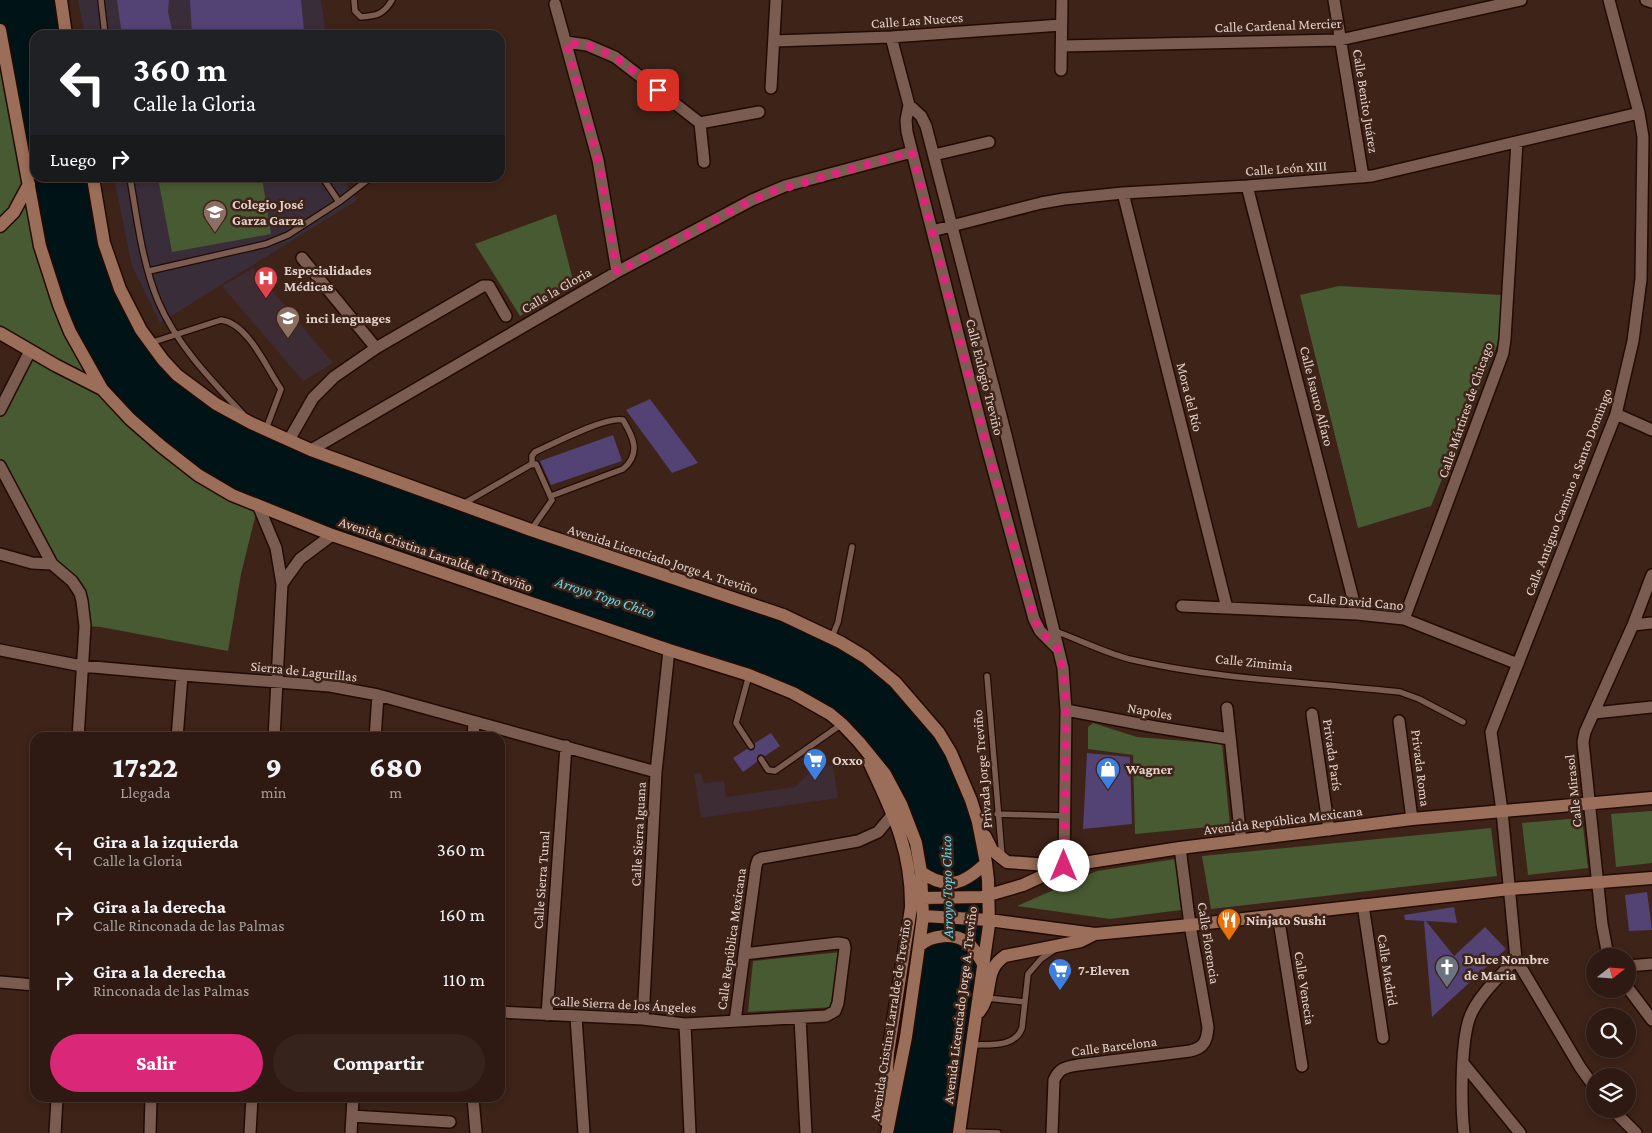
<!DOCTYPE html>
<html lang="es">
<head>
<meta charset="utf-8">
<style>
	:root { --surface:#2e1a12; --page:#36231b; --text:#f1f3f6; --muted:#a7a19f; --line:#493832; --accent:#db2777 }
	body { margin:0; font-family:"Crimson Pro",serif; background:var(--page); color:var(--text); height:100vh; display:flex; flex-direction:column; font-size:19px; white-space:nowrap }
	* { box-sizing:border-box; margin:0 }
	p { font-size:16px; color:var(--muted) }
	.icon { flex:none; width:28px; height:28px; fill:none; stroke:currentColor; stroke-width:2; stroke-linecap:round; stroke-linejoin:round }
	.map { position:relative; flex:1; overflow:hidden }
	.details { position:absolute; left:30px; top:732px; width:475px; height:370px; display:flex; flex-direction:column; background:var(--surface); border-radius:15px; box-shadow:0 2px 8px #0003,0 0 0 1px var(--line) }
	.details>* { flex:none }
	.top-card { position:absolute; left:30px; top:30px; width:475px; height:152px; border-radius:15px; box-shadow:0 2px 8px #0003,0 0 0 1px var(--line); background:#202124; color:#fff; overflow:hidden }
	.needle { width:32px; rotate:73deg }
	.buttons { position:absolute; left:1586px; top:948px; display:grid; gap:10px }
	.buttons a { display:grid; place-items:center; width:50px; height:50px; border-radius:50%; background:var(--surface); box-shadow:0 2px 8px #0003,0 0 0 1px var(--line); font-size:25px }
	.pin { position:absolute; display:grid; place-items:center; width:42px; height:42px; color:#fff; margin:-21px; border-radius:10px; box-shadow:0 2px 8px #0006 }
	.me { position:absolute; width:55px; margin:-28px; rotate:0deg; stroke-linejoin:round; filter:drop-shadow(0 0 4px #0008) }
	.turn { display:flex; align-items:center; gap:18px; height:105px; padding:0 20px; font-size:22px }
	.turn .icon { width:65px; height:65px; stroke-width:2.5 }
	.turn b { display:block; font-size:35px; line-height:42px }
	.then { display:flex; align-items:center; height:48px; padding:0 20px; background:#0003; gap:10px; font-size:19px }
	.eta { display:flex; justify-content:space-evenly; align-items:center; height:85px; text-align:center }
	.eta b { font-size:30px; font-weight:800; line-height:35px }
	.cta { display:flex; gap:10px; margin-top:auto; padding:10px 20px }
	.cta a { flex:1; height:58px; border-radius:30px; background:var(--accent); color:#fff; font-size:20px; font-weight:800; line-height:58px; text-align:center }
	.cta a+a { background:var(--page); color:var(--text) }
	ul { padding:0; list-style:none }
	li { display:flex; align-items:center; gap:15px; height:65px; padding:0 20px }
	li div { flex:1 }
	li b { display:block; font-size:19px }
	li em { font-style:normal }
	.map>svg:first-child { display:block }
</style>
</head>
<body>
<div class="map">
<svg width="1652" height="1133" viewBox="0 0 1652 1133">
	<rect width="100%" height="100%" fill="#3d2318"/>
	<path fill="#3e2c35" d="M253,268l80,95 -30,18 -81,-95z
		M833,765l5,33 -137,20 -7,-44 7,-1 2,10 21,-2 2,16 69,-10 19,-19z"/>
	<path fill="#3a2d3a" d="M78,0h243l5,35h-241z
		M114,178h229l14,22 -197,123 -28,-57z"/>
	<path fill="#485a32" d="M0,26l40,220 218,259 -17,69 -13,77 -127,-24 -16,-1 -3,-25 -30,-37 -52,-98v-56l30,-59 -30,-18z
		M158,178h104l9,56 -99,18z
		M556,214l18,70 -54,32 -45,-72z
		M1339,286l162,9 1,38 -71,173 -73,22 -58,-233z
		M1093,723l44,14 85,7 8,81 -95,9 -2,-79 -45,-6v-22z
		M1652,811v52l-36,4 -5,-53z
		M1582,818l6,50 -60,7 -6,-52z
		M1491,828l6,48 -286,33 -9,-53z
		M1175,859l6,51 -71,9 -93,-13 80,-35z
		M841,952l-7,55 -86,5 5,-51z"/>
	<path fill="#001317" d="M0,0h61l6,35h-32v143h58l27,111 43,71 88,63 581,214 90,74 49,89 17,96 -29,237h-72l32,-187 -4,-103 -56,-101 -66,-49 -461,-158 -134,-60 -96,-86 -43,-84 -59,-279z"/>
	<path fill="#534274" d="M117,0h52l-1,12 4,18 -35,5h-15z
		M190,0h111l3,30 -17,1 1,4h-96z
		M650,399l48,64 -26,10 -46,-63z
		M613,435l9,26 -71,24 -11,-24z
		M771,733l9,13 -15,10 -4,-2 -3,1 -1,7 -14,10 -10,-14 14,-9 4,2 3,-1 1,-7z
		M1087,753l43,4 2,67 -49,5z
		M1647,892l5,38 -23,1 -4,-36z
		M1454,907l3,16 -31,-2 28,35 31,-29 21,22 -74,68 -8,-96 -19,-1 -1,-5z"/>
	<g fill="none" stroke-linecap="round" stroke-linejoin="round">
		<g stroke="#230b03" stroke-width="8">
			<path id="lane" d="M101,0l4,35
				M354,0l1,11 6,6c16,-1 23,-3 31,-17
				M130,178c7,40 12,84 28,123 18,43 54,80 85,113
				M323,178l16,24
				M149,271l117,-27 22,-9 51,-33 31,-24
				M150,343l71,-23c27,3 46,49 60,69l-15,40
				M532,464v-8l3,-4c18,-8 71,-36 88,-32 11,18 18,34 0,49l-72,27
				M463,504l67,-39 6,-1 16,36 -21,30
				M1055,631c25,9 48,21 74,28 89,21 181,23 271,33l19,7 44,23
				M832,637l6,-15 14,-75
				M749,675l-13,48 15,23
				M987,676l15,180
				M761,759l7,11 7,1 67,-47
				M997,814l67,2
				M987,998l38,4
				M972,1045c17,-1 43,3 50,-17l6,-54 13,-15 13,-9
				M959,1132l39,1"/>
		</g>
		<g stroke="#230b03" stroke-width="14">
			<path id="street" d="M1334,0l29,177
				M1646,0l6,2
				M555,4l43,156 19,112
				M891,37l18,68 -3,15 1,12 78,308 49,179 6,12 17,17
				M774,41l117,-4 170,-12
				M566,42l21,3 28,12 85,66
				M1062,46l278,-6 181,-40
				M1061,70l1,-70
				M771,88l5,-88
				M909,105l12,11 5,10 80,309 57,233 3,42 -2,156
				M700,123l59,-11
				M700,123l4,39
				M934,155l55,-13
				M1247,186l110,428
				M1123,193l104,415
				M932,231l109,-28 23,-4 59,-6 124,-7 125,-10 267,-63
				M302,258l74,90
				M0,410l30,-59
				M1616,414l36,16
				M289,440l24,-42 21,-21 42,-29 107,-62h6l17,30
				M311,450l306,-178 135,-72 33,-14 127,-34
				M0,466l52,98 20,17 8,12 2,8 3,25 -7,112
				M258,505l18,43 6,36 -8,154
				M0,554l32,9 20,1
				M282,584l18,-25 32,-24
				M1182,606l175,8 47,5 114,45
				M1404,619l99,-266 2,-14 12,-197
				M1633,625l19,-2
				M0,650l82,16 100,9 148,11 48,9 278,77
				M1227,708l14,132
				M1066,710l89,17 75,12
				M1594,713l58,-6
				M1312,714l17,116
				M1399,721l13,98
				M177,738l5,-63
				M375,738l3,-43
				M473,738l1,-16
				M1363,905l20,133
				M1278,915l24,151
				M1608,956l-6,-32 -19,-182 2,-10 48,-107 19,-50
				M1628,966l24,-2
				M0,982l35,3
				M1628,988l24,32
				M500,1012l143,7 42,5 141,-8 9,-5 3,-8 7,-55 -1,-4 -6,-1 -94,11
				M547,1015l19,-269
				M576,1017l8,116
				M800,1018l6,115
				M643,1019l13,-247 13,-122
				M735,1021l21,-155 2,-6 4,-2 96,-17 20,-9 15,-18
				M685,1024l5,109
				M1463,1063l57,70
				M1595,1088l-15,-21 -64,-108 -14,-148 -11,-79 125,-318 17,-73 8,-62 2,-142 -4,-24 -30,-113
				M473,1098l3,35
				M1612,1109l24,24
				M352,1116l98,6
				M55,1133l2,-35
				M150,1133l1,-35
				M250,1133l2,-35
				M351,1133l2,-35
				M1052,1133l2,-53c5,-12 12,-13 24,-15l112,-14c14,-3 17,-10 18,-24l-18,-102 -10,-77
				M1464,1133c-3,-27 -4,-98 8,-121 10,-20 29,-37 44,-53"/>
		</g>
		<g stroke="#230b03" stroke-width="15">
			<path id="secondary" d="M61,0l5,35
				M0,30l40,216 19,59 11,27 32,57 28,30 31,27 37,29 34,20 100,40 337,115 80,25 44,18 37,21 12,10 17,18 26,32 16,30 15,39 5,29 2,44 -4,30 -13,91 -19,96
				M93,178l11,65 16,46 21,41 22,30 14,15 39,29 35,19 60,27 220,80 252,85 57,27 25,15 30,25 44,51 12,20 20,47 7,22 8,41 2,17 1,45 -30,208
				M0,226l14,-14 15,-28
				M0,333l55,32 47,24
				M869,762c24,51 43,89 42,146l-23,145 -4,67
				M985,836l7,14 15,12 57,4
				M921,872c27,19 43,12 65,-9
				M923,898l59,-1 41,-12 41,-19 116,-18 232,-29 240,-21
				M923,916l66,4 106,14 95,-9 320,-36 142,-11
				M919,946c12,-11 35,-14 49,-3 6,5 10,12 14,19
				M979,1012c16,-20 3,-41 26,-56l76,-15 14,-7"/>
		</g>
		<use href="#lane" stroke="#7b5c50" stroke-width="5.5"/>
		<use href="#street" stroke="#7b5c50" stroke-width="11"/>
		<use href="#secondary" stroke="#9a6e58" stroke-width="12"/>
	</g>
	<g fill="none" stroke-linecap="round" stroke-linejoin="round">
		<path stroke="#db2777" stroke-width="9" stroke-dasharray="0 16.2" d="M658,90l-43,-33 -28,-12 -21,-3 34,126 17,104 135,-72 22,-9 138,-39 73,288 49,179 6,12 17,17 4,12 3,20 2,30 -2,156"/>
	</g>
	<defs>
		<g id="school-pin" transform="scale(1.25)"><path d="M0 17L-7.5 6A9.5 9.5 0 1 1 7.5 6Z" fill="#8d6e63" stroke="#3d2318"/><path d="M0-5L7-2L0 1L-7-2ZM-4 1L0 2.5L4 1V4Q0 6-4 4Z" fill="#fff"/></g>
		<g id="hospital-pin" transform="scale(1.25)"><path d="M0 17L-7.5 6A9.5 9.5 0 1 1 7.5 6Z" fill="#e0444e" stroke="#3d2318"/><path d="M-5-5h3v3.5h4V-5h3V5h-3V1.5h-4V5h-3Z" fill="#fff"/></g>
		<g id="supermarket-pin" transform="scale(1.25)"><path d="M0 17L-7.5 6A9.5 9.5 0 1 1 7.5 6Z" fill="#3f7fe0" stroke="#3d2318"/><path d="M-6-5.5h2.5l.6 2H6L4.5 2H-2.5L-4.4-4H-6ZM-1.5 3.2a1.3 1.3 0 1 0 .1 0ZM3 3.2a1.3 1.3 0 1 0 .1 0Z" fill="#fff"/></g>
		<g id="shop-pin" transform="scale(1.25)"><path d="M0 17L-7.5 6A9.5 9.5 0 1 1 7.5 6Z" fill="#3f7fe0" stroke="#3d2318"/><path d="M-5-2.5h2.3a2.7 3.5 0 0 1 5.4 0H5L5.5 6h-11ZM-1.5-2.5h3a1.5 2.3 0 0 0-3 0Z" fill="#fff"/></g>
		<g id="restaurant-pin" transform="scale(1.25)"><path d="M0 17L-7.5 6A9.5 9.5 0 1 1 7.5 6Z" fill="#e8710a" stroke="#3d2318"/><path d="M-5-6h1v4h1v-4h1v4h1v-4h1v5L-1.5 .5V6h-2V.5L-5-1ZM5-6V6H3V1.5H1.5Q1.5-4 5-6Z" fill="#fff"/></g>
		<g id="church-pin" transform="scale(1.25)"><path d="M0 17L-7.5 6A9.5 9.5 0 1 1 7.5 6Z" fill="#6b7280" stroke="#3d2318"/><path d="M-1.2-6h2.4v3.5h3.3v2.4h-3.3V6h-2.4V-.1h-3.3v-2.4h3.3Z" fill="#fff"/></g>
	</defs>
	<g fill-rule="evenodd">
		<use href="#school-pin" x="215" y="212"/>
		<use href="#hospital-pin" x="266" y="278"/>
		<use href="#school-pin" x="288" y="318"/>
		<use href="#supermarket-pin" x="815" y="760"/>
		<use href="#shop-pin" x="1108" y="769"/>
		<use href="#restaurant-pin" x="1229" y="920"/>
		<use href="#church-pin" x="1447" y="967"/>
		<use href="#supermarket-pin" x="1060" y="970"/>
	</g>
	<g text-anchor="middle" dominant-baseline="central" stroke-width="5" stroke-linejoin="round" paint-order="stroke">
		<g font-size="14" fill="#e3d1ca" stroke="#3d2318">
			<text transform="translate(917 20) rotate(-4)">Calle Las Nueces</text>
			<text transform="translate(1278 25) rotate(-2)">Calle Cardenal Mercier</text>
			<text transform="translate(1366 101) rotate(81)">Calle Benito Juárez</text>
			<text transform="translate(1286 168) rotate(-4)">Calle León XIII</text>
			<text transform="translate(556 290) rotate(-30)">Calle la Gloria</text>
			<text transform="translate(985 377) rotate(76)">Calle Eulogio Treviño</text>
			<text transform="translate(1317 396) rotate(76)">Calle Isauro Alfaro</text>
			<text transform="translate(1190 397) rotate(76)">Mora del Río</text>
			<text transform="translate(1465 410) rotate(-71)">Calle Mártires de Chicago</text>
			<text transform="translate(1568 492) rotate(-69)">Calle Antiguo Camino a Santo Domingo</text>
			<text transform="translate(436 554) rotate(19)">Avenida Cristina Larralde de Treviño</text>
			<text transform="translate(663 559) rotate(18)">Avenida Licenciado Jorge A. Treviño</text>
			<text transform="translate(1356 601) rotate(5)">Calle David Cano</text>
			<text transform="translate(1254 662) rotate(6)">Calle Zimimia</text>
			<text transform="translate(304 671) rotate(6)">Sierra de Lagurillas</text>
			<text transform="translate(1150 711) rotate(10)">Napoles</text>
			<text transform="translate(1333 755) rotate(82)">Privada París</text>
			<text transform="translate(1421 768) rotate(83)">Privada Roma</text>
			<text transform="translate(982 769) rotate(-95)">Privada Jorge Treviño</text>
			<text transform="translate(1573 791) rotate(-96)">Calle Mirasol</text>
			<text transform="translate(1283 820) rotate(-7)">Avenida República Mexicana</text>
			<text transform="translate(638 834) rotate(-87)">Calle Sierra Iguana</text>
			<text transform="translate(541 880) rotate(-86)">Calle Sierra Tunal</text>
			<text transform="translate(731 939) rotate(-82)">Calle República Mexicana</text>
			<text transform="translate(1209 943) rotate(81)">Calle Florencia</text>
			<text transform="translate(1388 970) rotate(81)">Calle Madrid</text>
			<text transform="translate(1305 988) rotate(81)">Calle Venecia</text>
			<text transform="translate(624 1004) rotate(3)">Calle Sierra de los Ángeles</text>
			<text transform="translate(960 1005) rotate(-83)">Avenida Licenciado Jorge A. Treviño</text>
			<text transform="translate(890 1020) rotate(-81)">Avenida Cristina Larralde de Treviño</text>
			<text transform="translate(1114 1046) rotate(-7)">Calle Barcelona</text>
		</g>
		<g font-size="14" font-weight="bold" fill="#e3d1ca" stroke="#3d2318" text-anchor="start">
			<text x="232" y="204">Colegio José<tspan x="232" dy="16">Garza Garza</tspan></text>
			<text x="284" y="270">Especialidades<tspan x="284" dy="16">Médicas</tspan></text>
			<text x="306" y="318">inci lenguages</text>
			<text x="832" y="760">Oxxo</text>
			<text x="1126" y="769">Wagner</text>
			<text x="1246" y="920">Ninjato Sushi</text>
			<text x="1464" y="959">Dulce Nombre<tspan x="1464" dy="16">de Maria</tspan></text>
			<text x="1078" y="970">7-Eleven</text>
		</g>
		<g font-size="15" font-style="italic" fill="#60dcf0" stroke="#3d2318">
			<text transform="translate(605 597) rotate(18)">Arroyo Topo Chico</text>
			<text transform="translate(947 887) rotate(-91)">Arroyo Topo Chico</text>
		</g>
	</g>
</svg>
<div class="buttons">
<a><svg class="needle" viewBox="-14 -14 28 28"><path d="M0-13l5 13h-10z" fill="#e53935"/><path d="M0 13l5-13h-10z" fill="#a7a19f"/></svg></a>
<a><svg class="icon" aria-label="search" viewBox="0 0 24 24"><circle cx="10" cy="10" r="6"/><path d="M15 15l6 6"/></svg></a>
<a><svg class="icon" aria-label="layers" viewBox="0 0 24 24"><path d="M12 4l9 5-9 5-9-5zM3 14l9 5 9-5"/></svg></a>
</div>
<div class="pin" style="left:658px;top:90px;background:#d93025"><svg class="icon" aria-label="arrive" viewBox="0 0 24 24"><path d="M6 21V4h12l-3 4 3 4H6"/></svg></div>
<svg class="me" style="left:1064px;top:866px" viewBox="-20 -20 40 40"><circle r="19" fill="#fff"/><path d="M0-13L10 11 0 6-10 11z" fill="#db2777"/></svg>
<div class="top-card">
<div class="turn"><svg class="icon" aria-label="left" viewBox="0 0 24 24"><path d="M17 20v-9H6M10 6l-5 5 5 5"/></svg><div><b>360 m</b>Calle la Gloria</div></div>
<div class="then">Luego<svg class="icon" aria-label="right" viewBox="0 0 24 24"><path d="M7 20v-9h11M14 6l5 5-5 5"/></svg></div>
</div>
<section class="details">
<div class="eta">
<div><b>17:22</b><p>Llegada</p></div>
<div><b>9</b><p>min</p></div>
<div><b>680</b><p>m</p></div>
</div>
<ul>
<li><svg class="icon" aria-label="left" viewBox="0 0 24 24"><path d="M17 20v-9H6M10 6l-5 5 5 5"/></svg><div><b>Gira a la izquierda</b><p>Calle la Gloria</p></div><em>360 m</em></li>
<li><svg class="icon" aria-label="right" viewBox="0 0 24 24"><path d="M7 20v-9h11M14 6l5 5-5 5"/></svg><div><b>Gira a la derecha</b><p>Calle Rinconada de las Palmas</p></div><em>160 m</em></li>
<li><svg class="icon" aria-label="right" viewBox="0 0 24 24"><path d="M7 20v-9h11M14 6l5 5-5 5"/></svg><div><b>Gira a la derecha</b><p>Rinconada de las Palmas</p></div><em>110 m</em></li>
</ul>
<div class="cta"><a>Salir</a><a>Compartir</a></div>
</section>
</div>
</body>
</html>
